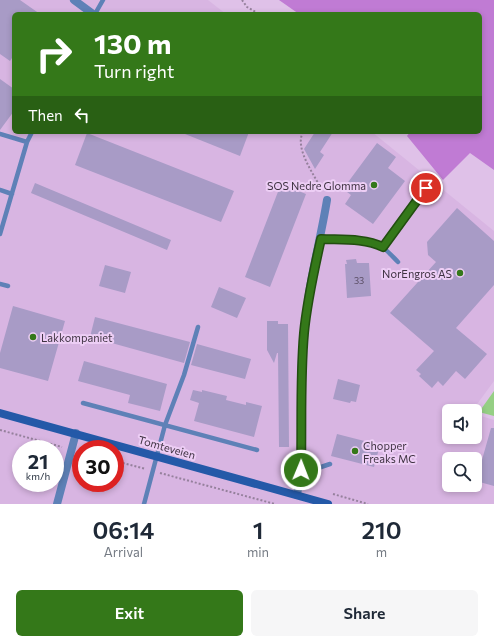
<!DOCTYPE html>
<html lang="en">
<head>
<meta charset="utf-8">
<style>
	:root { --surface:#fff; --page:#f6f6f7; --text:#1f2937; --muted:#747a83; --accent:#347819 }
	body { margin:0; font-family:Commissioner,sans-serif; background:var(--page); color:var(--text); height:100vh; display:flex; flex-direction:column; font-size:15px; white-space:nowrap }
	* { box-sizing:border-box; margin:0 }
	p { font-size:13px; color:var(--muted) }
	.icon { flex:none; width:22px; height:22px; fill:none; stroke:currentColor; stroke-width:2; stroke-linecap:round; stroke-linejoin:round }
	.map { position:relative; height:504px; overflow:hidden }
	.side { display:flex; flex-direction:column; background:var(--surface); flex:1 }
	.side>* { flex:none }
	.banner { position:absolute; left:12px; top:12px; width:470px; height:122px; border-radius:6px; box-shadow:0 2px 6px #0003; background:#347819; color:#fff; overflow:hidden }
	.fabs { position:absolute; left:442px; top:404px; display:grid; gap:8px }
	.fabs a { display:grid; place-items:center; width:40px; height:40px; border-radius:6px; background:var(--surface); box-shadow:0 2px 6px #0003; font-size:20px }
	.speed { position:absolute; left:12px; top:440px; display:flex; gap:8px; font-size:20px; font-weight:700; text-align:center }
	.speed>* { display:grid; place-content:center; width:52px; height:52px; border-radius:50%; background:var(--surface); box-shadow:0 2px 6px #0003; line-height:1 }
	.speed small { font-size:10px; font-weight:400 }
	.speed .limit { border:6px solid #d22; background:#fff; color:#111 }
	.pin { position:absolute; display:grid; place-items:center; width:34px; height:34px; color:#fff; margin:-17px; border:2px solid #fff; border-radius:50%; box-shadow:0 1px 4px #0007 }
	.me { position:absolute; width:44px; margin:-22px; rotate:1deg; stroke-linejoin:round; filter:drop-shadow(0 0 3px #0008) }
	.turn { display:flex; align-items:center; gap:14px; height:84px; padding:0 16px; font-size:18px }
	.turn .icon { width:52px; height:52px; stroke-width:2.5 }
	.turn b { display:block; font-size:28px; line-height:34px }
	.then { display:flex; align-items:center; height:38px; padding:0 16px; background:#0003; gap:8px; font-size:15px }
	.eta { display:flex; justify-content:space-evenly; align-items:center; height:68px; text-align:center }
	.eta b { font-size:24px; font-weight:600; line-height:28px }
	.primary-button { display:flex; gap:8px; margin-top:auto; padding:8px 16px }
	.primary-button a { flex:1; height:46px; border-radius:6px; background:var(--accent); color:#fff; font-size:16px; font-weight:600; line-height:46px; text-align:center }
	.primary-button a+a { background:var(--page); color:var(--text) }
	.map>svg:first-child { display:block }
</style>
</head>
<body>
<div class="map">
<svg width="494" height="504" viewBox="0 0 494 504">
	<rect width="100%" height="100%" fill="#dfc1e8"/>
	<path fill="#d8b5e2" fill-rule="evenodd" d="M0,0h208l18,14h-212v118h358l122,99v150l-22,30h-23v26h26v-23l19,6v84h-494zM21,449h34v34h-34zM81,449h34v34h-34zM449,459h26v26h-26z"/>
	<path fill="#95cf84" d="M494,391v25l-15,-4z"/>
	<path fill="#c07bd4" d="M279,0h215v170l-24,-17 -27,27 -36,-44 3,-4h70v-118h-181z"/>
	<path fill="#a89bc6" d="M0,0h20l20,14h-26v41l-4,6 -10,-7z
		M0,79l14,10v22l-14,19z
		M180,132h69l-9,24z
		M315,132h18l-13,20 4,3 -9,14 -11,-20z
		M87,133l147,58 -13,31 -146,-57z
		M377,143l19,14 -8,11 17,13 -32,43 -28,-20 6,-9 -8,-6z
		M35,183l136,57 -4,10 -136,-57z
		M281,184l25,10 -36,93 -25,-10z
		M457,208l37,33v44l-38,43 31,26 -22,25 -9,-8 -13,15 -5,-5 -6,7 -13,-12 2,-2 -5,-4 18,-19 -44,-38 46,-51 -8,-7 -1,-13z
		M356,259l1,4h12l2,33 -24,2 -2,-34h2l-1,-4z
		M105,265l26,7 -6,21 -26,-7z
		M219,287l27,11 -9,20 -26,-11z
		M13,306l52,15 -17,60 -48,-13v-15z
		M95,317l95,25 -6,21 -94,-26z
		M267,321h11v3h10l1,123h-10l-1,-94h-1l-3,10 -7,-13z
		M197,344l54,15 -6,20 -54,-14z
		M84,361l83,23 -7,27 -32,-8 2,-8 -52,-14z
		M338,379l22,6 -4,17 -5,-1 -1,2 -17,-4z
		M193,390l9,2v-2l25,6 -1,4 20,5v-3l16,4 -8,31 -60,-16 5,-18 -9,-3z
		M491,428h3v58l-18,-5z
		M337,434l43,11 -6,22 -43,-11z"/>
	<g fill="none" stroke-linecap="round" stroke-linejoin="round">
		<path stroke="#95809c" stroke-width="2" stroke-dasharray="2 2" stroke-linecap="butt" d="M242,0l5,7 12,7
			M303,132c-9,17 12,43 19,59
			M0,430l62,17
			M115,461l31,8
			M160,473l115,31
			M333,494l35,10"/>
		<path stroke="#5e81b7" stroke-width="4.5" d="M95,14l8,-14
			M0,134l27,8
			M0,190l12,4
			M0,234l27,-92 5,-10
			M321,239c17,1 47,-2 61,8 6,4 11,10 16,15
			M383,247l43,-59
			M0,284l8,2
			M83,403l174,47
			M301,470h11l18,-6
			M144,504l21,-79 19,-50 14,-48"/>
		<path stroke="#5e81b7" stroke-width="8" d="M74,0l19,14
			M297,495c8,-45 2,-90 5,-136 2,-22 4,-44 7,-66 5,-31 13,-62 18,-93
			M57,504l19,-71"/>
		<path stroke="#2459a8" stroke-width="8" d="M0,413l328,91"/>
	</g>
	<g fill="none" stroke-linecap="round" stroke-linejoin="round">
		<g stroke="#224e10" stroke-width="10">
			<path id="route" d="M301,470c1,-46 -1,-92 3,-137 3,-32 10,-63 17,-94 20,1 43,-1 62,8l43,-59"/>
		</g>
		<use href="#route" stroke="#347819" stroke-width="7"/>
	</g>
	<g fill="#347819" stroke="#edcef5" stroke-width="1.5">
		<circle cx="374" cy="185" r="4"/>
		<circle cx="460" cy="273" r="4"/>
		<circle cx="33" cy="337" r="4"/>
		<circle cx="355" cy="451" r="4"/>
	</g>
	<g text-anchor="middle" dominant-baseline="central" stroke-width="4" stroke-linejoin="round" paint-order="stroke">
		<g font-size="9" fill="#594d63">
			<text x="359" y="280">33</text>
		</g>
		<g font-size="11" fill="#3f3342" stroke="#edcef5" text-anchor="end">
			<text x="366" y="185">SOS Nedre Glomma</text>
			<text x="452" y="273">NorEngros AS</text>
			<text x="41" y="337" text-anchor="start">Lakkompaniet</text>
			<text x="363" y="445" text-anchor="start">Chopper<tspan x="363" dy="13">Freaks MC</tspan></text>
		</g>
		<g font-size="11" fill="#3f3342" stroke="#edcef5">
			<text transform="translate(167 447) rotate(16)">Tomteveien</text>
		</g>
	</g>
</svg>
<div class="fabs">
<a><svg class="icon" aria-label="sound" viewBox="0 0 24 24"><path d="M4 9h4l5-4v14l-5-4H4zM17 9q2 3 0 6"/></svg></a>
<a><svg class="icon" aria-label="search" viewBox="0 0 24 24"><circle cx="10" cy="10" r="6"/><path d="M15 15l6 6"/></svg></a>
</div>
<div class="speed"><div>21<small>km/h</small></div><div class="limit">30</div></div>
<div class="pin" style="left:426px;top:188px;background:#d93025"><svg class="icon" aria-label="arrive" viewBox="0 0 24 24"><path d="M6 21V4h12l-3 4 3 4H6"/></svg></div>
<svg class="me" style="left:301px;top:470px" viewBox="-20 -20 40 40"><circle r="17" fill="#347819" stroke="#fff" stroke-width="3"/><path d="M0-11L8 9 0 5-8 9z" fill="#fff"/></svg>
<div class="banner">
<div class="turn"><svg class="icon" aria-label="right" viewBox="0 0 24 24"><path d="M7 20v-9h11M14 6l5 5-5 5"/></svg><div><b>130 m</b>Turn right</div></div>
<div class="then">Then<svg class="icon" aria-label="left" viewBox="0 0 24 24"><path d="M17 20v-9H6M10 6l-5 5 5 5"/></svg></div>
</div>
</div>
<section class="side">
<div class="eta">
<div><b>06:14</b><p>Arrival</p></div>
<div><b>1</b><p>min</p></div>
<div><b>210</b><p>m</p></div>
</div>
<div class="primary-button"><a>Exit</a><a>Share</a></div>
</section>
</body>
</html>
